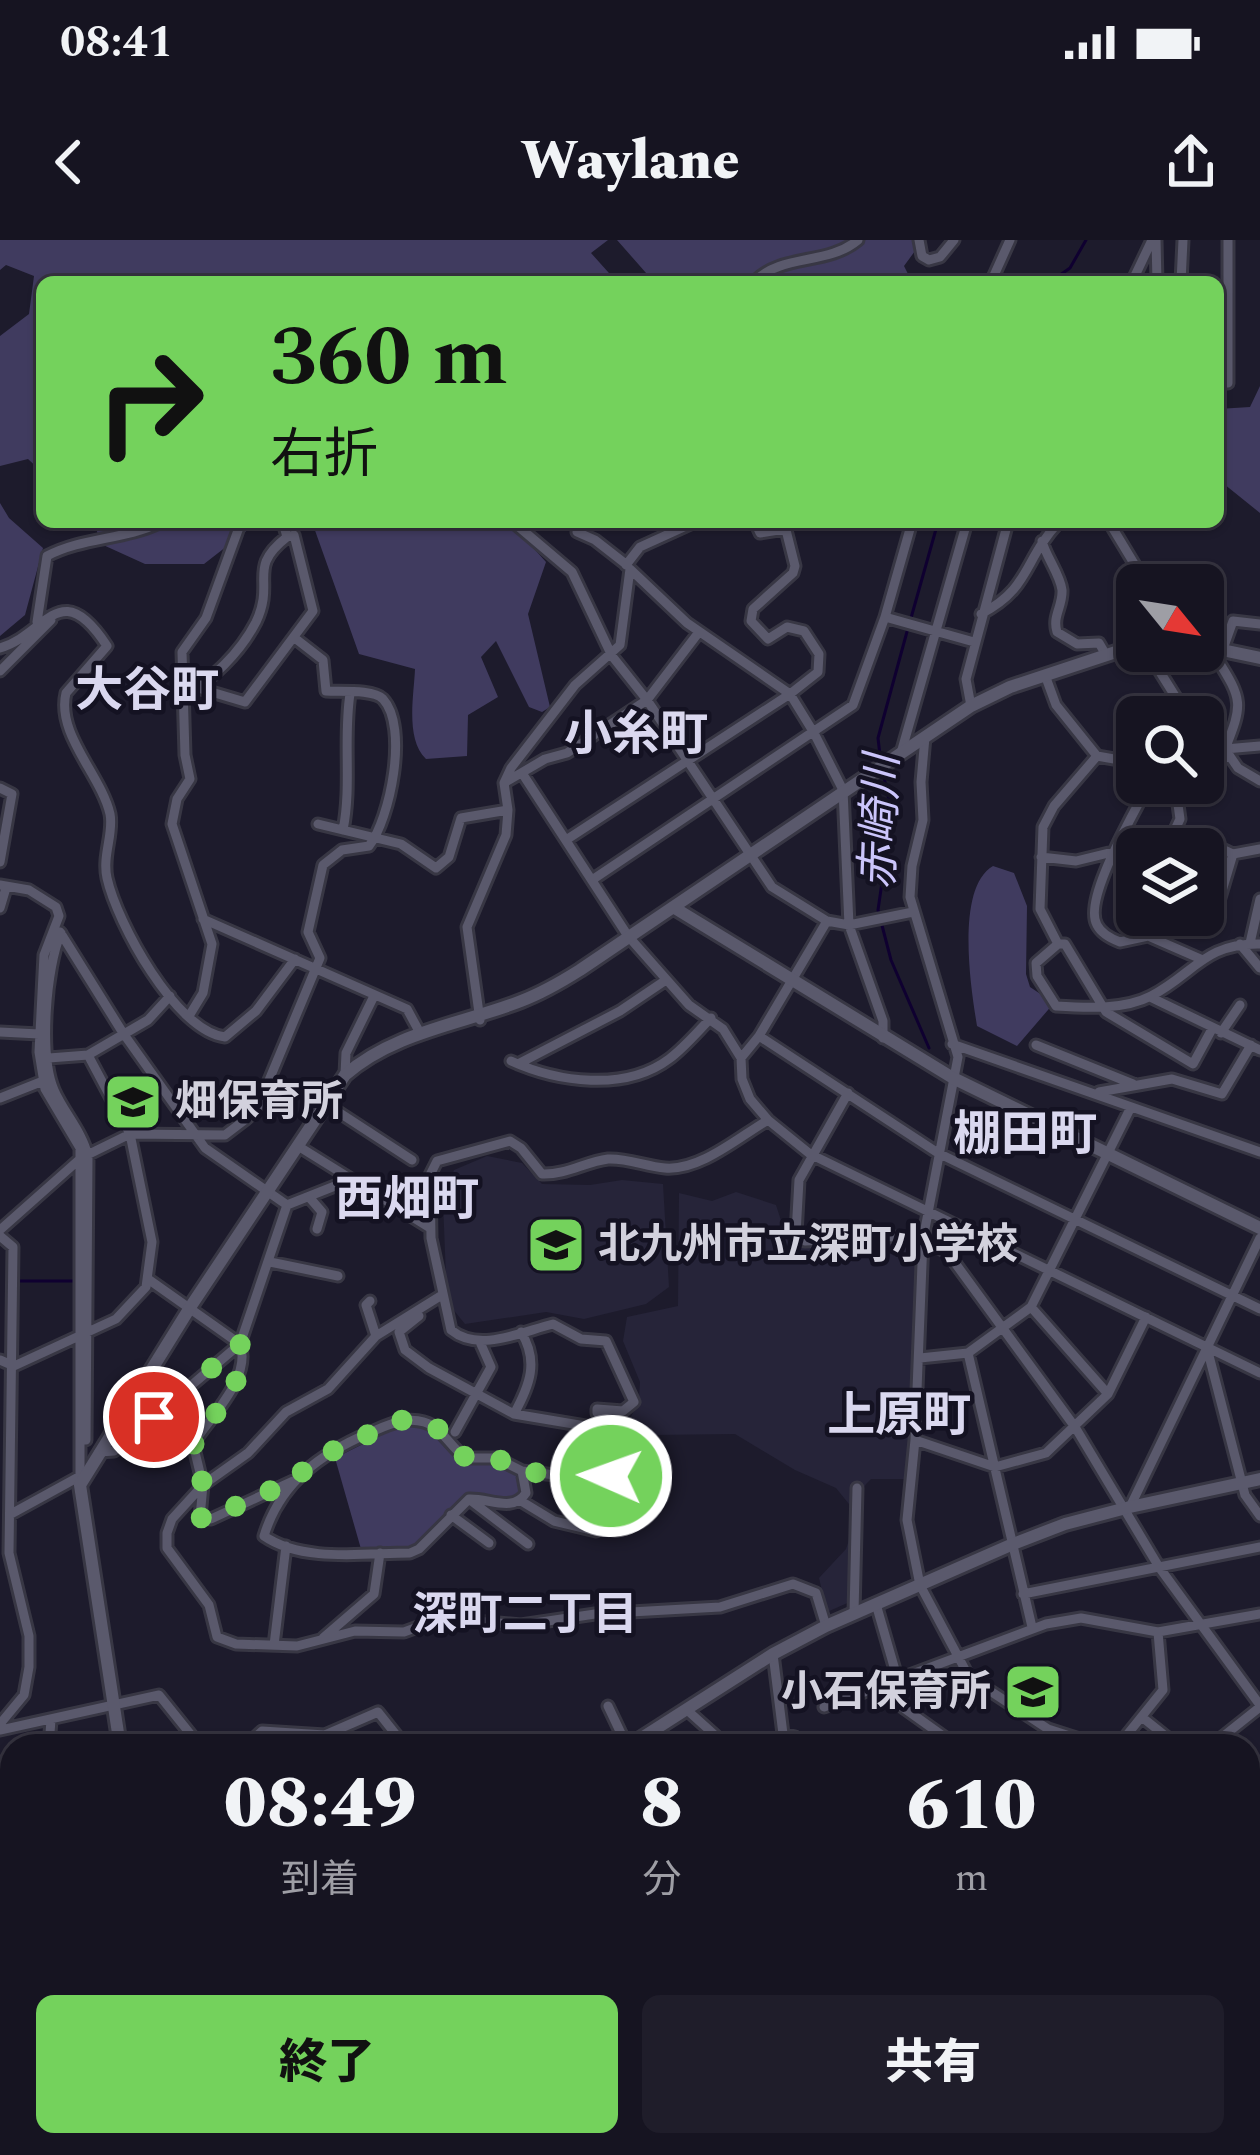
<!DOCTYPE html>
<html lang="ja">
<head>
<meta charset="utf-8">
<style>
	:root { --surface:#161421; --page:#1f1d2a; --text:#f1f3f6; --muted:#9e9ea5; --line:#35333f; --accent:#74d25c }
	body { margin:0; font-family:Spectral,"Noto Sans JP",serif; background:var(--page); color:var(--text); height:100vh; display:flex; flex-direction:column; font-size:45px; white-space:nowrap }
	* { box-sizing:border-box; margin:0 }
	p { font-size:39px; color:var(--muted) }
	.icon { flex:none; width:66px; height:66px; fill:none; stroke:currentColor; stroke-width:2; stroke-linecap:round; stroke-linejoin:round }
	.map { position:relative; flex:1; overflow:hidden }
	.sheet { position:absolute; left:0px; top:1494px; width:1260px; height:423px; display:flex; flex-direction:column; background:var(--surface); border-radius:36px 36px 0 0; box-shadow:0 3px 9px #0004,0 0 0 3px var(--line) }
	.sheet>* { flex:none }
	.guide { position:absolute; left:36px; top:36px; width:1188px; height:252px; border-radius:18px; box-shadow:0 3px 9px #0004,0 0 0 3px var(--line); background:#74d25c; color:#111; overflow:hidden }
	.needle { width:78px; rotate:120deg }
	.controls { position:absolute; left:1116px; top:324px; display:grid; gap:24px }
	.controls a { display:grid; place-items:center; width:108px; height:108px; border-radius:18px; background:var(--surface); box-shadow:0 3px 9px #0004,0 0 0 3px var(--line); font-size:60px }
	.pin { position:absolute; display:grid; place-items:center; width:102px; height:102px; color:#fff; margin:-51px; border:6px solid #fff; border-radius:50%; box-shadow:0 3px 12px #0007 }
	.me { position:absolute; width:132px; margin:-66px; rotate:272deg; stroke-linejoin:round; filter:drop-shadow(0 0 9px #0008) }
	.turn { display:flex; align-items:center; gap:42px; height:252px; padding:0 36px; font-size:54px }
	.turn .icon { width:156px; height:156px; stroke-width:2.5 }
	.turn b { display:block; font-size:84px; line-height:102px }
	.eta { display:flex; justify-content:space-evenly; align-items:center; height:204px; text-align:center }
	.eta b { font-size:72px; font-weight:800; line-height:84px }
	.primary-button { display:flex; gap:24px; margin-top:auto; padding:24px 36px }
	.primary-button a { flex:1; height:138px; border-radius:18px; background:var(--accent); color:#111; font-size:48px; font-weight:800; line-height:138px; text-align:center }
	.primary-button a+a { background:var(--page); color:var(--text) }
	.status { display:flex; justify-content:space-between; align-items:center; height:84px; padding:0 60px; background:var(--surface); direction:ltr }
	.status svg { height:33px; fill:currentColor }
	header { display:flex; justify-content:space-between; align-items:center; height:156px; padding:0 36px; background:var(--surface); font-size:54px; font-weight:800 }
	.map>svg:first-child { display:block }
</style>
</head>
<body>
<div class="status"><b>08:41</b><svg viewBox="0 0 49 12"><path d="M0 12V9h3v3zM5 12V6h3v6zM10 12V3h3v9zM15 12V0h3v12zM26 1h20v11H26zM47 4h2v5h-2z"/></svg></div>
<header><svg class="icon" aria-label="back" viewBox="0 0 24 24"><path d="M15 5l-7 7 7 7"/></svg>Waylane<svg class="icon" aria-label="share" viewBox="0 0 24 24"><path d="M12 15V3M7 8l5-5 5 5M5 13v7h14v-7"/></svg></header>
<div class="map">
<svg width="1260" height="1915" viewBox="0 0 1260 1915">
	<rect width="100%" height="100%" fill="#1d1b2c"/>
	<path fill="#262439" d="M487,916l35,7 20,21 48,1 32,-5 41,4 6,103 -23,17 -62,15 -38,-7 -81,12 -18,-22 -4,-100 11,-32z
		M736,952l40,13 12,37 129,2 -8,235h-38l-5,5 -6,11 1,102 -34,15 -8,-34 27,-29 6,-18 1,-22 -17,-21 -41,-18 -60,-36 -83,1 -21,-18 8,-18 1,-17 -17,-41 4,-24 51,-11 1,-113 33,8z"/>
	<path fill="#403b5f" d="M0,0h608l-17,13 26,29h-575v190l-14,-13 -28,7v-130l29,-22 5,-38 -28,-11 -6,5z
		M617,0h306l-19,26 8,16h-258z
		M1260,146v127l-36,-29h-6v-75l32,-2z
		M0,263l9,15 34,30 -18,67 -25,21z
		M94,282h164l-54,42h-59l-44,-20z
		M312,282h198l36,40 -18,52 22,93 -8,5 -13,-5 -33,-66 -15,16 17,40 -30,18 -1,41 -41,3c-21,-20 -12,-64 -11,-90l-56,-15z
		M993,626l21,7 13,33 -1,68 4,13 24,16 -37,43 -40,-20c-6,-37 -22,-138 16,-160z
		M401,1185l25,3 33,34c24,-1 42,-3 59,16v19l-51,-2 -53,51 -53,3 -26,-91z
		M686,1905h293l-5,10h-285z"/>
	<g fill="none" stroke-linecap="round" stroke-linejoin="round">
		<path stroke="#0f0030" stroke-width="3" d="M1050,42l20,-14 16,-28
			M911,378l27,-96
			M881,524l-3,-26 30,-110
			M883,533l7,31 -1,30 -11,76 13,50 38,88
			M17,1041h56
			M1148,1905l3,10"/>
		<g stroke="#383744" stroke-width="15">
			<path id="minor" d="M919,0l3,16 7,4 11,-3 14,-17
				M1156,0l1,42
				M754,42c28,-29 73,-16 104,-42
				M991,42l19,-42
				M1132,42l20,-42
				M1181,42l2,-42
				M1218,142l10,1v-143
				M513,282l59,50 40,84 35,44 125,187 55,34 22,4 64,-13
				M755,282l5,11 25,-4
				M1109,282l38,63
				M577,292l18,8 32,25
				M1042,301c4,16 18,33 20,49 1,16 -10,26 -5,42l20,12 22,-1 7,12
				M626,325l14,-18 55,-25
				M981,374c50,-26 42,-54 78,-92
				M885,377l89,25
				M37,382l10,-66c36,-19 78,-16 114,-34
				M0,408c46,-13 60,-74 107,-2l-41,47c-10,41 35,82 44,121 4,19 -8,42 -3,64 10,45 69,153 118,159l31,-26 39,-52
				M1223,409l10,-28 27,3
				M1147,411l33,53 -6,13
				M1188,411l29,8c26,41 26,45 8,90
				M0,431l51,-51
				M1045,435l11,30 41,51 -43,50 -11,21 -3,82 18,35 -22,19 1,13 19,30
				M198,448l47,14 68,-91 -19,-76 -7,2 -4,-15
				M182,457c30,-17 58,-44 74,-75 20,-42 -10,-53 31,-85
				M971,466l-5,-27 42,-157
				M925,497l-4,45 2,38 -11,46 -2,31 48,160 -35,182 -8,201 -8,80 13,65 49,92 79,52 53,17
				M1225,509l13,19 22,13
				M1225,509l35,-3
				M901,513l66,-231
				M1097,516l17,3 23,-8
				M1203,524l26,-8
				M522,533l106,163 61,69 34,24 18,29 1,21 8,20 18,21 42,34 450,219
				M504,543l41,-24 22,-6 80,-53 52,-68
				M1149,543c-13,28 -67,116 -52,142 4,8 15,14 23,17l28,-6 43,-21
				M0,548l12,6 -12,68
				M318,584l83,20 35,24 13,-11 12,-39 47,-8
				M343,590c9,-45 0,-91 7,-136
				M566,600l224,-146 28,-22 1,-18 -15,-23 -17,-4 -19,12 -17,-18 2,-12 40,-36 2,-7 -11,-44
				M1166,609l14,-30 -5,-36
				M1041,617l35,4 41,-10 20,9
				M1203,633l8,-22 7,-4 15,7
				M592,640l261,-175 32,-88 27,-95
				M0,645l29,5 27,17 3,9 -15,39 -5,97 6,37 35,59v327
				M0,668l6,-20
				M1203,669l16,-8 14,-47 27,-5
				M203,679l204,90 13,24
				M60,692l63,101 82,115 82,57
				M61,693c-15,34 -22,122 -7,157 10,23 28,41 34,66l-2,284
				M1148,696l55,24
				M1250,703l10,-44
				M1058,704h7l41,68 87,52 19,-35
				M1240,704l20,24
				M1150,757l110,53
				M1056,766c30,2 68,4 95,-10 43,-22 53,-53 109,-52
				M189,776l14,-23 9,-49 -40,-120 5,-25 13,-20 -5,-24 -3,-103 24,-34 35,-96
				M480,780l-13,-93 39,-92 2,-25 -4,-27 7,-15 64,-83 45,-40 10,-76 57,54 103,71 24,39 29,57 6,135 34,96v17
				M0,792l39,2
				M1221,793l19,-28
				M759,796l179,117 322,156
				M952,804l308,108
				M1036,805l97,39
				M49,818l39,-3 60,-35 22,-24
				M741,818l18,-22 68,-115
				M511,821c46,21 114,31 158,-2 16,-12 29,-28 42,-41
				M518,824l102,-53 46,-31
				M345,834l1,-21 28,-57
				M1099,852l73,-13 50,15 29,-49
				M848,853l-49,87 -3,54 9,7c49,-3 99,-13 142,11l128,175 84,140 101,138
				M0,858l43,-17
				M326,864l86,56
				M298,906l132,82
				M309,957l13,15 -5,17
				M287,965l-47,139c12,34 -30,73 -47,100l10,41 -3,32 11,2 82,-38
				M287,965l63,-25
				M0,990l81,-72 49,-24 95,1 21,-16 11,-10 63,-151 -12,-26 15,-67 19,-15 27,-4c21,-27 40,-119 14,-147 -10,-10 -43,-7 -57,-8l-3,-31 -27,-21
				M0,996l13,11 -4,306 20,83v31l-5,28 -24,29
				M270,1022l68,14
				M148,1039l92,65
				M442,1055l-66,41 -48,53 -42,23 -38,41 -45,32 -31,34 -5,14v15l42,57 8,32 19,7 61,2 58,-15 49,1 38,-14 79,7 74,-11 125,-7 73,-23 23,9 10,33
				M370,1061l-4,4 10,31
				M1031,1067l77,87
				M419,1076l-20,16 6,18 24,18 85,46 101,17 14,-3
				M1207,1108l38,147 15,21
				M968,1113l64,274
				M920,1118l48,-5 63,-46 100,-200
				M0,1120l14,6 102,-47 30,-32 6,-45 -22,-108 -42,-79
				M514,1174c16,-29 25,-53 7,-82
				M455,1192l36,-65 -11,-25
				M915,1200l80,27 51,-14 62,-59 38,-77
				M99,1212l15,-1 126,-107
				M522,1231l4,22c-13,20 -37,5 -57,6l-50,50 -9,4c-45,0 -107,10 -146,-17 16,-53 56,-82 105,-103 17,-7 35,-17 55,-11 19,5 26,26 42,36h30l26,13 82,10 36,-34 2,-7 -7,-10 -38,-17v-4l26,2 11,-9 -28,-61 -25,-2 -28,-15c-32,8 -74,29 -102,6l-20,-92 -1,-63 7,-14 73,-20 11,7 21,26c24,1 43,-12 66,-15 19,-1 37,7 57,9 35,3 74,-31 103,-48
				M470,1260l58,44
				M521,1261l33,20 42,10
				M1130,1267l130,-269
				M11,1274l73,-40
				M451,1275l38,28
				M1023,1354l237,-47
				M876,1364l21,73 4,29 56,40
				M854,1373l3,-125
				M323,1398l51,-44 6,-41
				M274,1405l12,-99
				M773,1414l10,80 12,3 11,9
				M608,1466l19,40
				M824,1467l222,-83 35,-6 77,14 102,-18
				M687,1470l40,36
				M1143,1478l35,28
				M0,1490l159,-35 41,51
				M49,1506l2,-26
				M246,1506l16,-15 63,4 53,-23 27,34
				M1118,1506l45,-56 -5,-58
				M1211,1506l49,-39
				M0,1584l12,-2
				M1248,1584h12
				M1248,1664l12,12
				M0,1671l12,-2
				M0,1688l12,10
				M1248,1765l12,20
				M0,1828l12,-6
				M1248,1829l12,-14
				M0,1898l12,17
				M138,1905l3,10
				M276,1905l2,10
				M334,1905l2,10
				M391,1905l2,10
				M441,1905l9,10
				M513,1905l2,10
				M721,1905h20
				M1153,1905l4,10
				M38,1915l2,-10
				M57,1915l28,-10
				M575,1915l1,-10"/>
		</g>
		<g stroke="#383744" stroke-width="18">
			<path id="tertiary" d="M1203,406l57,12
				M673,667l280,171 307,150
				M120,1506l-40,-261 111,-179 154,-231c49,-43 117,-51 176,-74 21,-8 40,-19 59,-31l391,-264 39,-19 127,-42
				M629,1506l144,-92 53,-28 187,-82 52,-20 65,-17 130,-28
				M0,1778l12,-5
				M207,1905l2,10"/>
		</g>
		<use href="#minor" stroke="#5a596c" stroke-width="9"/>
		<use href="#tertiary" stroke="#5a596c" stroke-width="12"/>
	</g>
	<g fill="none" stroke-linecap="round" stroke-linejoin="round">
		<path stroke="#74d25c" stroke-width="21" stroke-dasharray="0 37.8" d="M154,1177l86,-73c12,34 -30,73 -46,100l9,42 -3,31 5,3 87,-39 26,-23 81,-38 25,2 13,6 29,30h30l26,13 82,10 7,-5"/>
	</g>
	<defs>
		<g id="school-square" transform="scale(3)"><rect x="-9" y="-9" width="18" height="18" rx="4" fill="#74d25c" stroke="#141222"/><path d="M0-5L7-2L0 1L-7-2ZM-4 1L0 2.5L4 1V4Q0 6-4 4Z" fill="#111"/></g>
	</defs>
	<g fill-rule="evenodd">
		<use href="#school-square" x="133" y="862"/>
		<use href="#school-square" x="556" y="1005"/>
		<use href="#school-square" x="1033" y="1452"/>
	</g>
	<g text-anchor="middle" dominant-baseline="central" stroke-width="9" stroke-linejoin="round" paint-order="stroke">
		<g font-size="42" font-weight="bold" fill="#d2d1dd" stroke="#141222" text-anchor="start">
			<text x="175" y="862">畑保育所</text>
			<text x="598" y="1005">北九州市立深町小学校</text>
			<text x="991" y="1452" text-anchor="end">小石保育所</text>
		</g>
		<g font-size="45" font-style="italic" fill="#cbc5fb" stroke="#141222">
			<text transform="translate(881 582) rotate(-88)">赤崎川</text>
		</g>
		<g font-size="45" font-weight="bold" fill="#dad8ef" stroke="#141222">
			<text x="525" y="1375">深町二丁目</text>
		</g>
		<g font-size="48" font-weight="bold" fill="#dad8ef" stroke="#141222">
			<text x="147" y="451">大谷町</text>
			<text x="636" y="495">小糸町</text>
			<text x="1025" y="895">棚田町</text>
			<text x="407" y="960">西畑町</text>
			<text x="899" y="1176">上原町</text>
		</g>
	</g>
</svg>
<div class="controls">
<a><svg class="needle" viewBox="-14 -14 28 28"><path d="M0-13l5 13h-10z" fill="#e53935"/><path d="M0 13l5-13h-10z" fill="#9e9ea5"/></svg></a>
<a><svg class="icon" aria-label="search" viewBox="0 0 24 24"><circle cx="10" cy="10" r="6"/><path d="M15 15l6 6"/></svg></a>
<a><svg class="icon" aria-label="layers" viewBox="0 0 24 24"><path d="M12 4l9 5-9 5-9-5zM3 14l9 5 9-5"/></svg></a>
</div>
<div class="pin" style="left:154px;top:1177px;background:#d93025"><svg class="icon" aria-label="arrive" viewBox="0 0 24 24"><path d="M6 21V4h12l-3 4 3 4H6"/></svg></div>
<svg class="me" style="left:611px;top:1236px" viewBox="-20 -20 40 40"><circle r="17" fill="#74d25c" stroke="#fff" stroke-width="3"/><path d="M0-11L8 9 0 5-8 9z" fill="#fff"/></svg>
<div class="guide">
<div class="turn"><svg class="icon" aria-label="right" viewBox="0 0 24 24"><path d="M7 20v-9h11M14 6l5 5-5 5"/></svg><div><b>360 m</b>右折</div></div>
</div>
<section class="sheet">
<div class="eta">
<div><b>08:49</b><p>到着</p></div>
<div><b>8</b><p>分</p></div>
<div><b>610</b><p>m</p></div>
</div>
<div class="primary-button"><a>終了</a><a>共有</a></div>
</section>
</div>
</body>
</html>
